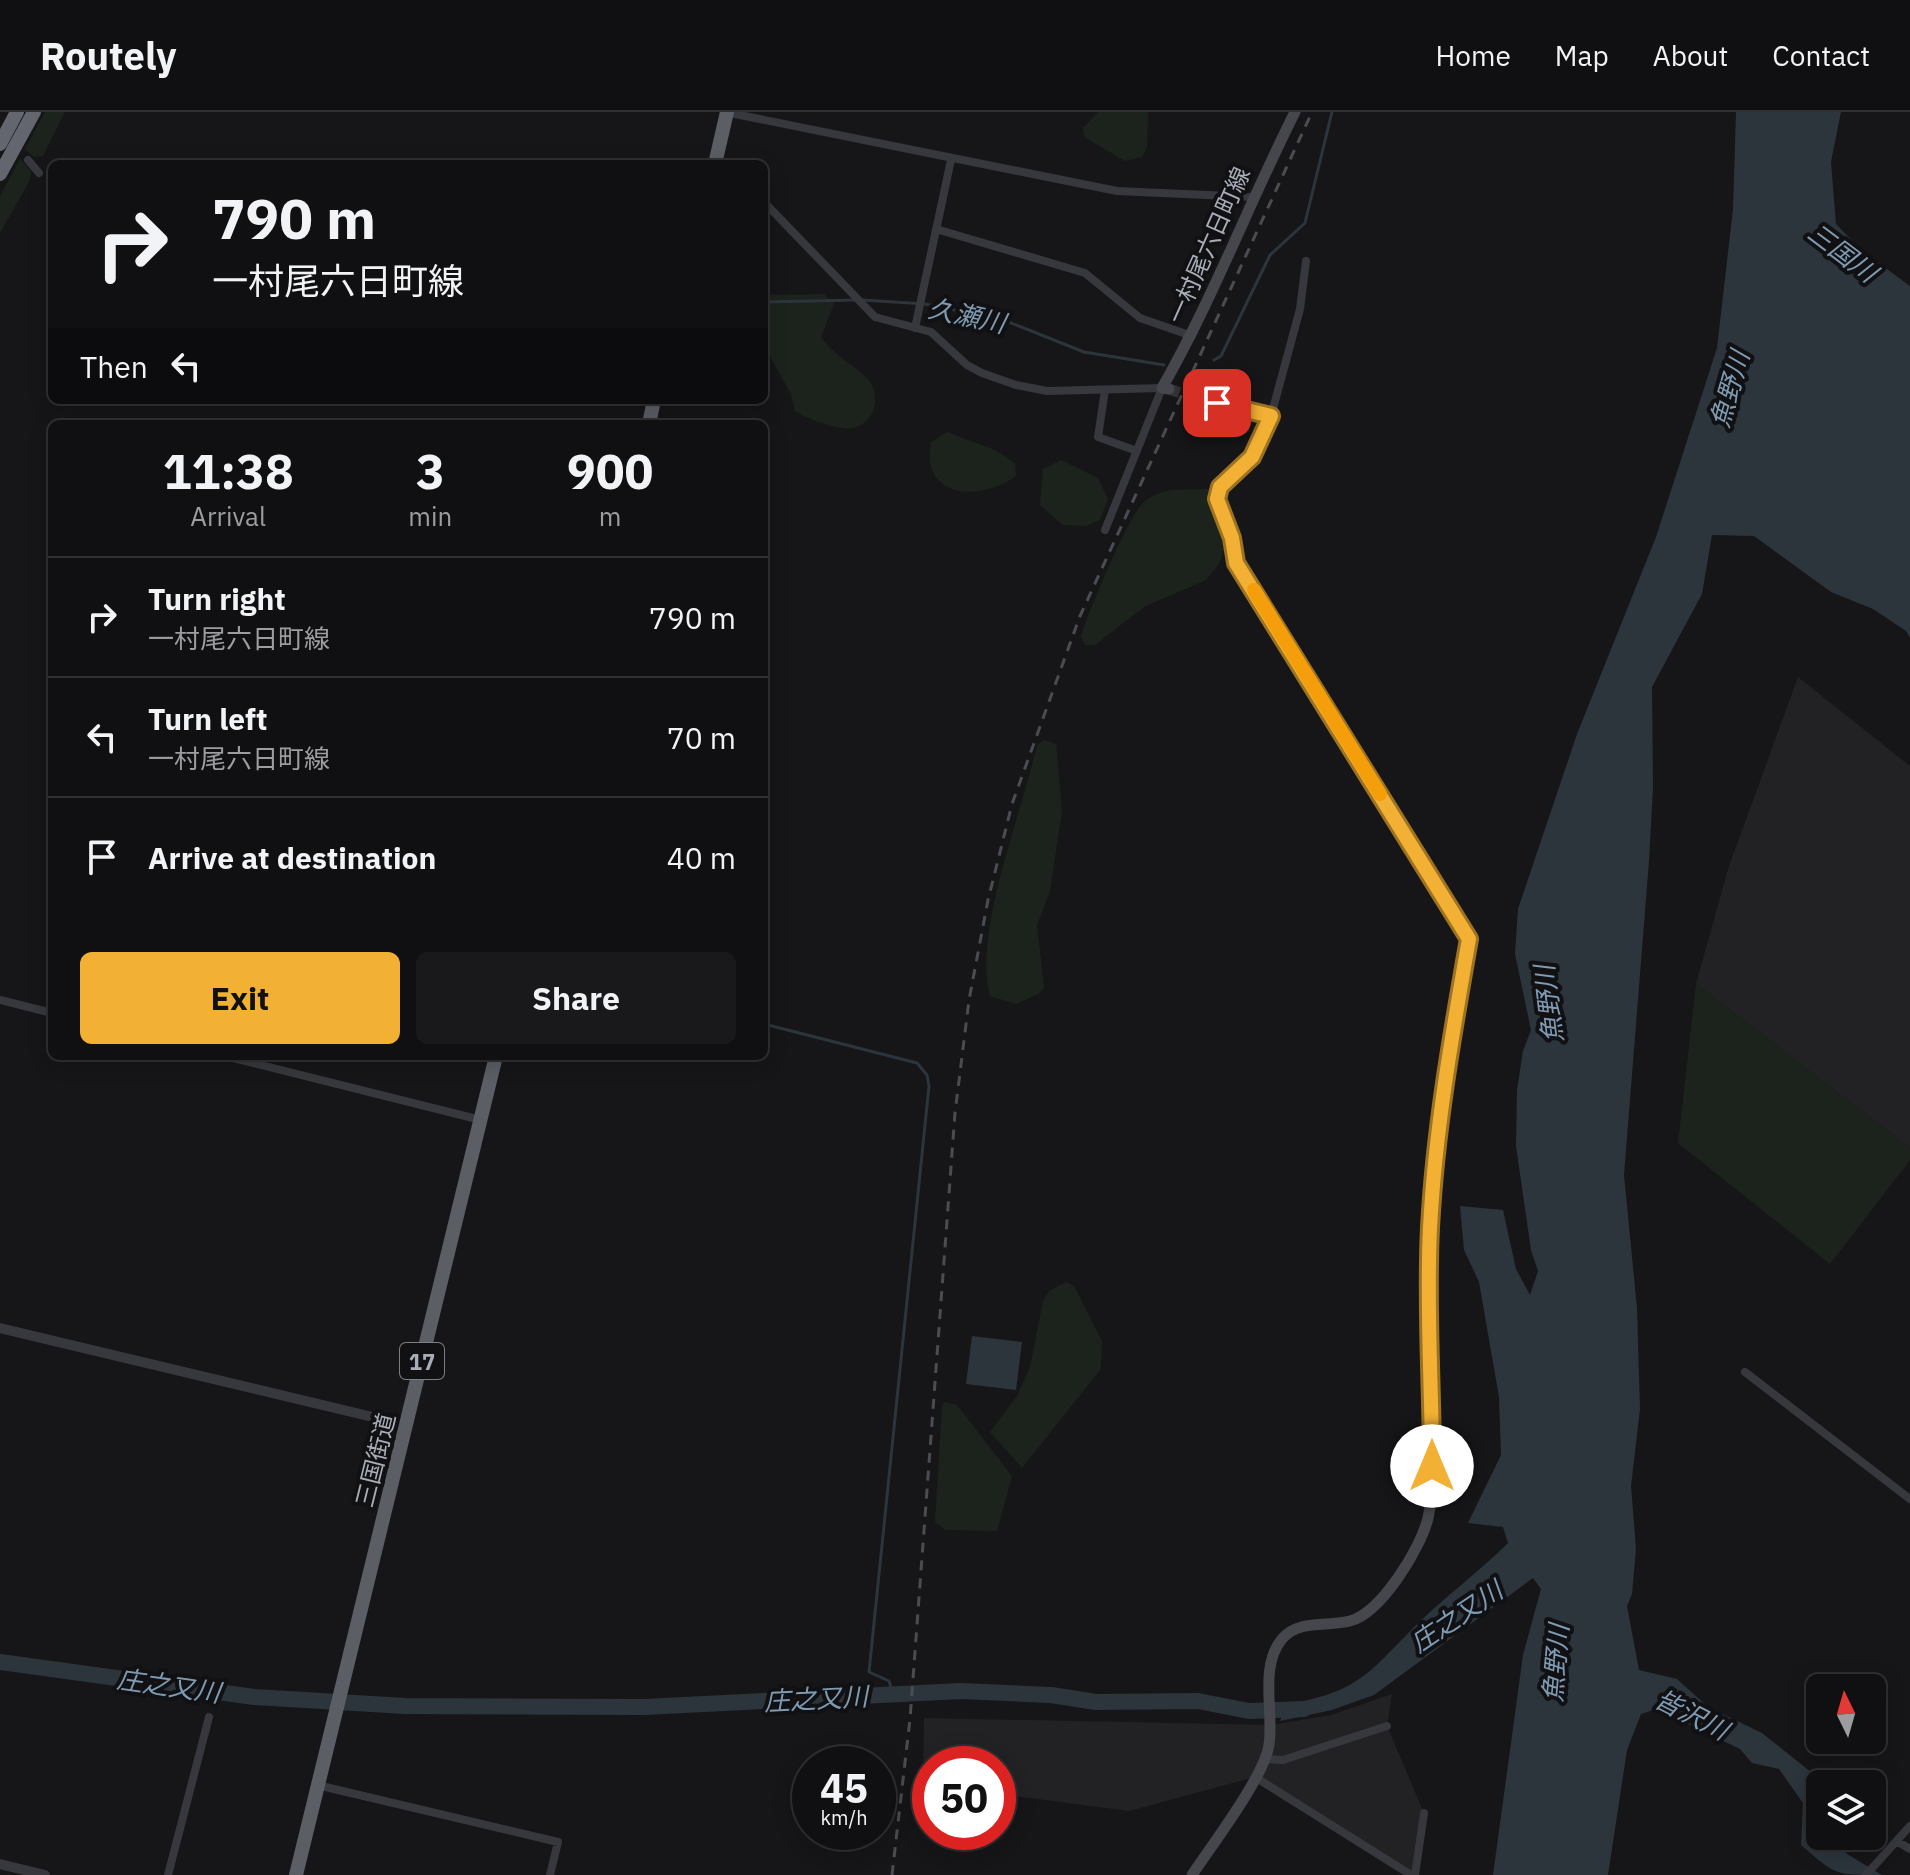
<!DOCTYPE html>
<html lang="en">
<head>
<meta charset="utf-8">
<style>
	:root { --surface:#101012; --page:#19191b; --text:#f1f3f6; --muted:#9c9d9f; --line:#303032; --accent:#f2b134 }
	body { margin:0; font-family:"IBM Plex Sans","Noto Sans JP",sans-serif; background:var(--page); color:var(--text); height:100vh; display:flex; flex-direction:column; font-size:30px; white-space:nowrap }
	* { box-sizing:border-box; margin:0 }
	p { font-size:26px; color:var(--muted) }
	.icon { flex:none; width:44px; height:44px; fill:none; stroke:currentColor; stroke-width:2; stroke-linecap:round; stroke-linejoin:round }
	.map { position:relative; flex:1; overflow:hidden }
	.details { position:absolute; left:48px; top:308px; width:720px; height:640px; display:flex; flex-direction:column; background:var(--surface); border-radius:12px; box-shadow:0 4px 20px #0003,0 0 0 2px var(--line) }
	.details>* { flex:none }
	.guide { position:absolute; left:48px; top:48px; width:720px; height:244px; border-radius:12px; box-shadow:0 4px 20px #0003,0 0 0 2px var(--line); background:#101012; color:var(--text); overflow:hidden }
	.needle { width:52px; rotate:355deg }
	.controls { position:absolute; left:1806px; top:1562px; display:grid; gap:16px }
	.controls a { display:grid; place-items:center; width:80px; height:80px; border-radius:12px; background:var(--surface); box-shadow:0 4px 20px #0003,0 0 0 2px var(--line); font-size:40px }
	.speed { position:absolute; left:792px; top:1634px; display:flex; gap:16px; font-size:40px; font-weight:700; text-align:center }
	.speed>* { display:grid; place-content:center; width:104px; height:104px; border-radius:50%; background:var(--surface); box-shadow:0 4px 20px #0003,0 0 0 2px var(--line); line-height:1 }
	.speed small { font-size:20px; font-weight:400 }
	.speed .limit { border:12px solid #d22; background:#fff; color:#111 }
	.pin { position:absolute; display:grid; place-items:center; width:68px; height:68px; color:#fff; margin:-34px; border-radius:16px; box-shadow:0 4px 12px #0006 }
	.me { position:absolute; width:88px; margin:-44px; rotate:0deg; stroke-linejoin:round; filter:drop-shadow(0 0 6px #0008) }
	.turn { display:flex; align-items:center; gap:28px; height:168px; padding:0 32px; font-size:36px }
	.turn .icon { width:104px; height:104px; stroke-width:2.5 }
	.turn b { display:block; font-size:56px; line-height:68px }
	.then { display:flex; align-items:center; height:76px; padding:0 32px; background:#0003; gap:16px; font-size:30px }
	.eta { display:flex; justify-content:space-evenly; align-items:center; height:136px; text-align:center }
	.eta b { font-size:48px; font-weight:700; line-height:56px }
	.action { display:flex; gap:16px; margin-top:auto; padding:16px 32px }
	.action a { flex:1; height:92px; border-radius:12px; background:var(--accent); color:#111; font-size:32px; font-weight:700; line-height:92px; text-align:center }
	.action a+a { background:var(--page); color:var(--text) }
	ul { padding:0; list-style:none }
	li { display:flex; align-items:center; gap:24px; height:120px; padding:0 32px; border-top:2px solid var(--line) }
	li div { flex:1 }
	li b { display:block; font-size:30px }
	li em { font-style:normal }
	header { display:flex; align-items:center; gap:48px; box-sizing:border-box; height:112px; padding:0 40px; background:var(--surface); border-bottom:2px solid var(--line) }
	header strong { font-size:38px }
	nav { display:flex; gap:44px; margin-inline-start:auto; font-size:28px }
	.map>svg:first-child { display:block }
</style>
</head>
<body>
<header>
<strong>Routely</strong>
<nav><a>Home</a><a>Map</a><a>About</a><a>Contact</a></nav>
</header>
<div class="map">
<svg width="1910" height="1763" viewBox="0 0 1910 1763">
	<rect width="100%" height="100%" fill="#161618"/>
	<path fill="#222225" d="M1798,565l112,89v382l-214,-164 32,-115z
		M1392,1582l-5,32 37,87 -9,62 -160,-98 -126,34 -131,-17v-30h-68v19l-7,-1 1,-64 347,7 60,-10z"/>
	<path fill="#1c231d" d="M45,0h20l-22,44 -9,1 -9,-8z
		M1098,0h50l-1,35 -5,10 -17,4 -41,-24 -1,-9z
		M20,47l11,12 -1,9 -30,53v-37z
		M824,182l10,10 -13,33c12,19 43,34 50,46 12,22 -3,49 -29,45 -16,-2 -33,-9 -47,-17l-4,-17 -27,-48v-51z
		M947,320l48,18 20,13 1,13c-35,26 -96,23 -85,-34z
		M1061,348l37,18 10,21 -8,21 -14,6 -23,-1 -23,-20 3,-36z
		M1209,377l16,57 -6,18 -13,16 -62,27 -49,38h-10l-4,-9c7,-23 48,-122 63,-134 18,-16 42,-12 65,-13z
		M1044,628l12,4 6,67 -12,80 -13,34 7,63 -6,6 -22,10 -26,-8c-18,-61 33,-186 47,-251z
		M1696,872l214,164v12l-80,104 -152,-121z
		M1066,1170l8,4 28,55 -1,28 -79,99 -32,-36 27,-36 13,-29 13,-66 6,-10z
		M945,1290l12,3 55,71 -15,55 -52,-1 -10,-8 7,-116z"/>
	<path fill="#2c353c" d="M1736,0h105l-10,50 5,62 25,26 49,36v352l-4,-7 -33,-22 -42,-17 -77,-56 -42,-1 -10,59 -50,93 1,101 -4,73 -25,314 13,133 3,101 -9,77 5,63 -4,45 -5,12 12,64 38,9 31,28 54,26 49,39 9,32v32h16l11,18 35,21c-48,0 -46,0 -81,-30l2,-42 -24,-34 -27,-6 -12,-14 -84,-40 -15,5 -14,36 -19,125h-115l30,-220 18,-66 -8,-11 -159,117 -42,15 -52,11 7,-17c82,-13 86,-40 142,-91 26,-24 54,-45 79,-70l-5,-16 -35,-4 33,-68 -2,-58 -20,-115 -15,-32 -4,-44 43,4 13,59 14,26 8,-24 -7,-21 -15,-104 1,-56 6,-39 8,-21 -16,-76 3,-45 59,-175 79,-197 61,-189 16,-139z
		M972,1224l50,6 -6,48 -50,-6z"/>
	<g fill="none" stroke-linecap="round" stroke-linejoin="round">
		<path stroke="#2c353c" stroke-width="3" d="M863,188l62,4 76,15 83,33 80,13
			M764,190l92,-2
			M1214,248l7,-4 49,-101 35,-32 27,-111
			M764,912l153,39 10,12 2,11 -60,586 20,9 5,15"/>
		<path stroke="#2c353c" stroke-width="16" d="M0,1550l254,35 151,9 239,1 317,-16 90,4 45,7 102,-1 51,10 55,-2"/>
		<path stroke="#333438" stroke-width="11" stroke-dasharray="11 5.5" stroke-linecap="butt" d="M1169,277l20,7"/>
		<path stroke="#37383d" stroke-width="8" d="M725,0l392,79 135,6
			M28,48l11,13
			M764,90l111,115 56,15 36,33 15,8 34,12 31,6 115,-3 -57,142
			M936,117l149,44 55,45 52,18
			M915,216l36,-168
			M1105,278l-7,47 39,14
			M1271,304l29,-107 6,-48
			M0,888l52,13
			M225,944l256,64
			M1745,1260l165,127
			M1265,1647l18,1 104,-34
			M1255,1665l156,98
			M317,1673l241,57 -8,33
			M1898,1730l12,7
			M168,1763l41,-158
			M1415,1763l9,-62
			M1866,1763l44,-49"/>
		<path stroke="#37383d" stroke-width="10" d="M0,1216l406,97
			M0,1752l45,11"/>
		<path stroke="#45474d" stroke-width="11" d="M1169,277l-7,-1c51,-89 87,-185 133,-276
			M1189,284l82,20 -19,41 -32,30 -3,12 15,39 4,25 233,376c-22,120 -40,239 -41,361 -1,67 15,152 0,218 -7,30 -47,95 -78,103 -23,6 -51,-2 -68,18 -23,27 -8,74 -13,106 -5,32 -57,100 -77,130"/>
		<path stroke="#5b5e65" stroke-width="14" d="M715,52l12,-52
			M649,312l5,-24
			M296,1763l200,-819"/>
		<path stroke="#63666e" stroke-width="14" d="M0,32l17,-32
			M0,62l34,-62"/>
		<path stroke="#4a4c52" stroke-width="3" stroke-dasharray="10 8" stroke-linecap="butt" d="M892,1763l18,-156 45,-606 14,-113 19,-100 24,-96 68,-188 232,-504"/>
	</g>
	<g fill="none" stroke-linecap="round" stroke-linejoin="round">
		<g stroke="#9d7322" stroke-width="20">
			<path id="route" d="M1217,291l54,13 -19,41 -32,30 -3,12 15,39 4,25 233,376c-17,96 -34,192 -39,289 -4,80 2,158 2,238"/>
		</g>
		<use href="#route" stroke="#f2b134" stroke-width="14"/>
		<path stroke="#f59e0b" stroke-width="14" d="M1254,478l126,204"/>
	</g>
	<g text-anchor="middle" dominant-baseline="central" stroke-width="8" stroke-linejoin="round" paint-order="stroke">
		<rect fill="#111113" stroke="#7b7e86" stroke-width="2" x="400" y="1231" width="44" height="36" rx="6"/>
		<g font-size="22" font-weight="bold" fill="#a8adb8">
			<text x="422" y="1249">17</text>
		</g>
		<g font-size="24" fill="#a8adb8" stroke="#111113">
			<text transform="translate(1208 133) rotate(-66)">一村尾六日町線</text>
			<text transform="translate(375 1348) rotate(-76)">三国街道</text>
		</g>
		<g font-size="26" font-style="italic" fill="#7f9bb3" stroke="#111113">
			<text transform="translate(1843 140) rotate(37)">三国川</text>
			<text transform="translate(967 203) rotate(12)">久瀬川</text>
			<text transform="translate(1729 277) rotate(-74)">魚野川</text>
			<text transform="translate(1548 892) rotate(-97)">魚野川</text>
			<text transform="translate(1456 1504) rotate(-34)">庄之又川</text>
			<text transform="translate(1555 1551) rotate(-85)">魚野川</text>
			<text transform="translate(169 1573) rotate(8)">庄之又川</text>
			<text transform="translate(816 1586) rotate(-3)">庄之又川</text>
			<text transform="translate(1692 1602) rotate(27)">皆沢川</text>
		</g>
	</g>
</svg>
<div class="controls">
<a><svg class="needle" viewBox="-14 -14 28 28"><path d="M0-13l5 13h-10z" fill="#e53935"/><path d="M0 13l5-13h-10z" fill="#9c9d9f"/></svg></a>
<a><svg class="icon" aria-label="layers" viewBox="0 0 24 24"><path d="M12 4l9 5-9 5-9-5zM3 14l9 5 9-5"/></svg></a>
</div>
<div class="speed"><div>45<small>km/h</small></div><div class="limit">50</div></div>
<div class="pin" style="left:1217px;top:291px;background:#d93025"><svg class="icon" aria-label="arrive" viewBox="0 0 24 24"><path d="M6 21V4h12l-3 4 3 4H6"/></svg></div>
<svg class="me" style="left:1432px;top:1354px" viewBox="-20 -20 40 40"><circle r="19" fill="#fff"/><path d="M0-13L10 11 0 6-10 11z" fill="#f2b134"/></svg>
<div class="guide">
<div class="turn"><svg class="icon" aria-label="right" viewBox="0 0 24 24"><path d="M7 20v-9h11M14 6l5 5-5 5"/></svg><div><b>790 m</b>一村尾六日町線</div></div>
<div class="then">Then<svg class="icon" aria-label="left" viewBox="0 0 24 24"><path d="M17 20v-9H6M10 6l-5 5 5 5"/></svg></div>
</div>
<section class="details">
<div class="eta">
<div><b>11:38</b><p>Arrival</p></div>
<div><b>3</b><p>min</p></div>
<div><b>900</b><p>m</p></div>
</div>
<ul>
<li><svg class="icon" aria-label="right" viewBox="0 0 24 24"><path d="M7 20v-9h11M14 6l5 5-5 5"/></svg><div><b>Turn right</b><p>一村尾六日町線</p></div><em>790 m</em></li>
<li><svg class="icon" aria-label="left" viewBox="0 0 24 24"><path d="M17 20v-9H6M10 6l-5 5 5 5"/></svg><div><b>Turn left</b><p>一村尾六日町線</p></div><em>70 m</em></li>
<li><svg class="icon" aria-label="arrive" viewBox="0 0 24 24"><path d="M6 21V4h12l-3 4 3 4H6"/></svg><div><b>Arrive at destination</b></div><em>40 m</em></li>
</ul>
<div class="action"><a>Exit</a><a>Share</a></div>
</section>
</div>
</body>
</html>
